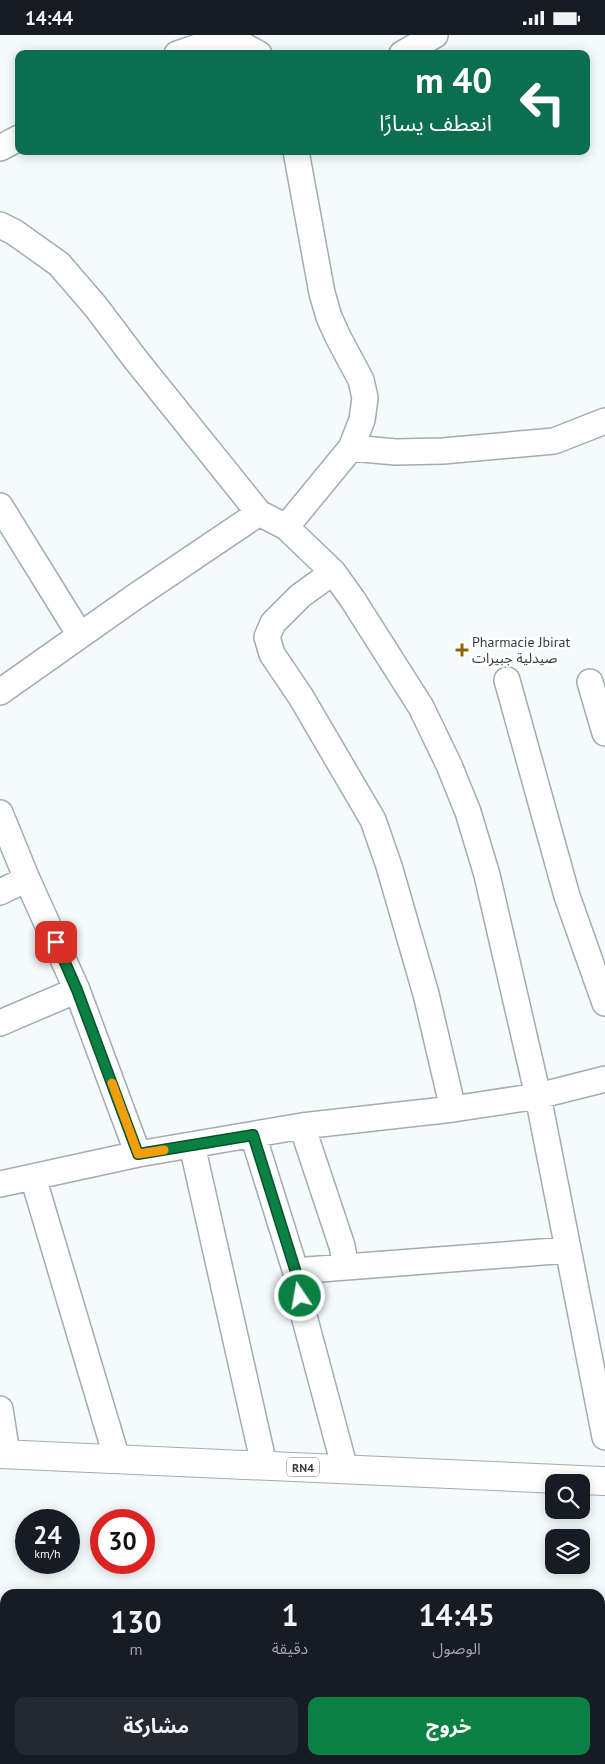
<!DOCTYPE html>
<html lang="ar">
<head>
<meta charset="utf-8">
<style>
	:root { --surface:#171b24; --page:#242831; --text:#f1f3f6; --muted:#9ea1a6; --accent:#0b8043 }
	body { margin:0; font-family:"PT Sans","Noto Sans Arabic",sans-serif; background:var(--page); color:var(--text); direction:rtl; height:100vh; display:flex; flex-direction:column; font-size:19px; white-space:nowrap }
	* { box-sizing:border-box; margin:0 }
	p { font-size:16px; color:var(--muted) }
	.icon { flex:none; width:28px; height:28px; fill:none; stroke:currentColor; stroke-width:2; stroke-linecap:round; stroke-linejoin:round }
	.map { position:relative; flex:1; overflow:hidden; direction:ltr }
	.drawer { position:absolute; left:0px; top:1554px; width:605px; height:176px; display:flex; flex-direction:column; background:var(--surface); border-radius:15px 15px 0 0; box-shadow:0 2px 12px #0003; direction:rtl }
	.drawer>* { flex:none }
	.guide { position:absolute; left:15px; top:15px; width:575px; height:105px; border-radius:10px; box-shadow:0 2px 12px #0003; direction:rtl; background:#0b6e4f; color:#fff; overflow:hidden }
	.tools { position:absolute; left:545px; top:1439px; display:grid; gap:10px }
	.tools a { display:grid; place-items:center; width:45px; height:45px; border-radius:10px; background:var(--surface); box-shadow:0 2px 12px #0003; font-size:25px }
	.speed { position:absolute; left:15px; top:1474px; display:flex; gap:10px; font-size:25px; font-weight:700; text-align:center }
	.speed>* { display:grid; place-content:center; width:65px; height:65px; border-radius:50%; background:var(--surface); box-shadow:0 2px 12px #0003; line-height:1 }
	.speed small { font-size:12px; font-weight:400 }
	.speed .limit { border:8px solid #d22; background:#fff; color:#111 }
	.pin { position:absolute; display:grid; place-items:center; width:42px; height:42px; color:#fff; margin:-21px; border-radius:10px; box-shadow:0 2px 8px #0006 }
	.me { position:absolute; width:55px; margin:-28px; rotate:348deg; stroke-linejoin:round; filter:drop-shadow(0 0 4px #0008) }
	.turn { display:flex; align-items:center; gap:18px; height:105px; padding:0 15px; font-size:22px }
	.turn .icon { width:65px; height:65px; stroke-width:2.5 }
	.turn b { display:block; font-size:35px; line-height:42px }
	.eta { display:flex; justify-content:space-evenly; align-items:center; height:85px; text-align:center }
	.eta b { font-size:30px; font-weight:700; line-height:35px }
	.button { display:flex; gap:10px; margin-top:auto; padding:10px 15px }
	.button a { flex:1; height:58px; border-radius:10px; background:var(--accent); color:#fff; font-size:20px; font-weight:700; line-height:58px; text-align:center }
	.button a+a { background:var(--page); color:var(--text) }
	.status { display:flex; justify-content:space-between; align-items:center; height:35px; padding:0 25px; background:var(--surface); direction:ltr }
	.status svg { height:14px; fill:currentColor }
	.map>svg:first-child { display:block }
</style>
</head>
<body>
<div class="status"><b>14:44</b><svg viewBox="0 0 49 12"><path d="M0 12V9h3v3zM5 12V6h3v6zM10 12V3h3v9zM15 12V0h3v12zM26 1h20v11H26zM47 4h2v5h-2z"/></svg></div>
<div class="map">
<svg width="605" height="1729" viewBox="0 0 605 1729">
	<rect width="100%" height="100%" fill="#f5fafd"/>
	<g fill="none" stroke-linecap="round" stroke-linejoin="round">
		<g stroke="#a1acb3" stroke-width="28">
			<path id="street" d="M177,19l35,-12h25l22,12
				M402,19l33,-19
				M0,113l19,-10
				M0,190l14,7 45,32 37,43 40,53 123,153 27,14 47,45 20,28 68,107 28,58 19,47 19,63 51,221 67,-17
				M351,413l45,4 47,-1 111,-10 51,-20
				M0,471l80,129
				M286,492l65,-79 11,-28 3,-22 -4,-18 -23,-43 -9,-20 -7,-24 -26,-142
				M333,537l-33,24 -27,27 -6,14 5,17 29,43 72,123 16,46 37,128 27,115
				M507,645l60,216 38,107
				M590,647l15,51
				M0,657l136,-96 123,-83
				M0,778l27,66 50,111 61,164
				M0,857l27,-13
				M0,988l77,-33
				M302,1091l40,120 4,21 222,-17
				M253,1100l45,144
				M192,1110l72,320
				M33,1142l84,282
				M0,1149l138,-30 164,-28 151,-17 85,-13 67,341
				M0,1374l7,45
				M345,1434l-42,-157 -5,-33 9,-9 39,-3
				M600,1620h5
				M173,1729l1,-4
				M307,1729v-4
				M411,1729v-4"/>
		</g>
		<g stroke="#a1acb3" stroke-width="30">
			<path id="primary" d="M0,1419l605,27"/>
		</g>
		<use href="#street" stroke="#fff" stroke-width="25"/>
		<use href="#primary" stroke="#fff" stroke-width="28"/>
	</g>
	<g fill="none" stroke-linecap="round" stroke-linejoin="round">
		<g stroke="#07532c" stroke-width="12">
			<path id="route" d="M56,907l21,48 61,164 115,-19 45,144 2,17"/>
		</g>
		<use href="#route" stroke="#0b8043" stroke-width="9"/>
		<path stroke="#f59e0b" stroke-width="9" d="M112,1048l26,71 26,-4"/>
	</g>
	<path fill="#8c6406" stroke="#fff" stroke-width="2" d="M459.5 607.5h5v5h5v5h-5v5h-5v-5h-5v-5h5z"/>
	<g text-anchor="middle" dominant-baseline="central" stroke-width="5" stroke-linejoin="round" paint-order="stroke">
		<rect fill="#fff" stroke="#737679" stroke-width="1" x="287" y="1422.5" width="32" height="19" rx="4"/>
		<g font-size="12" font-weight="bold" fill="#373c3f">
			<text x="303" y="1432">RN4</text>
		</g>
		<g font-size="14" fill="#373c3f" stroke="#fff" text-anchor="start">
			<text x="472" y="607">Pharmacie Jbirat<tspan x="472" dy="16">صيدلية جبيرات</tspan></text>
		</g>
	</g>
</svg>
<div class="tools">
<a><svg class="icon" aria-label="search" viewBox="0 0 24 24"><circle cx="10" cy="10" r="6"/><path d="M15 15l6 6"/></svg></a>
<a><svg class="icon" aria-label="layers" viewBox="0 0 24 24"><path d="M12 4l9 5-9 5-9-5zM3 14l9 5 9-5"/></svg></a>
</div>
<div class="speed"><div>24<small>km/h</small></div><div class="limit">30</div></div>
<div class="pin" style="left:56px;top:907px;background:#d93025"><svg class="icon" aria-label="arrive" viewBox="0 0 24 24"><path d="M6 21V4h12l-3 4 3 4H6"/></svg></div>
<svg class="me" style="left:300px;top:1261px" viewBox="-20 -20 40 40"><circle r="17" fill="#0b8043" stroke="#fff" stroke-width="3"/><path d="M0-11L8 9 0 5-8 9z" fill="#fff"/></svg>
<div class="guide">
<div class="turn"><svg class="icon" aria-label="left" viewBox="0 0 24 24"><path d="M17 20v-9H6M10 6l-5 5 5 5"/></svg><div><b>40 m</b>انعطف يسارًا</div></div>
</div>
<section class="drawer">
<div class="eta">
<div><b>14:45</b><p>الوصول</p></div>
<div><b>1</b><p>دقيقة</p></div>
<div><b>130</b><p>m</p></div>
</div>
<div class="button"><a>خروج</a><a>مشاركة</a></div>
</section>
</div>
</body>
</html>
